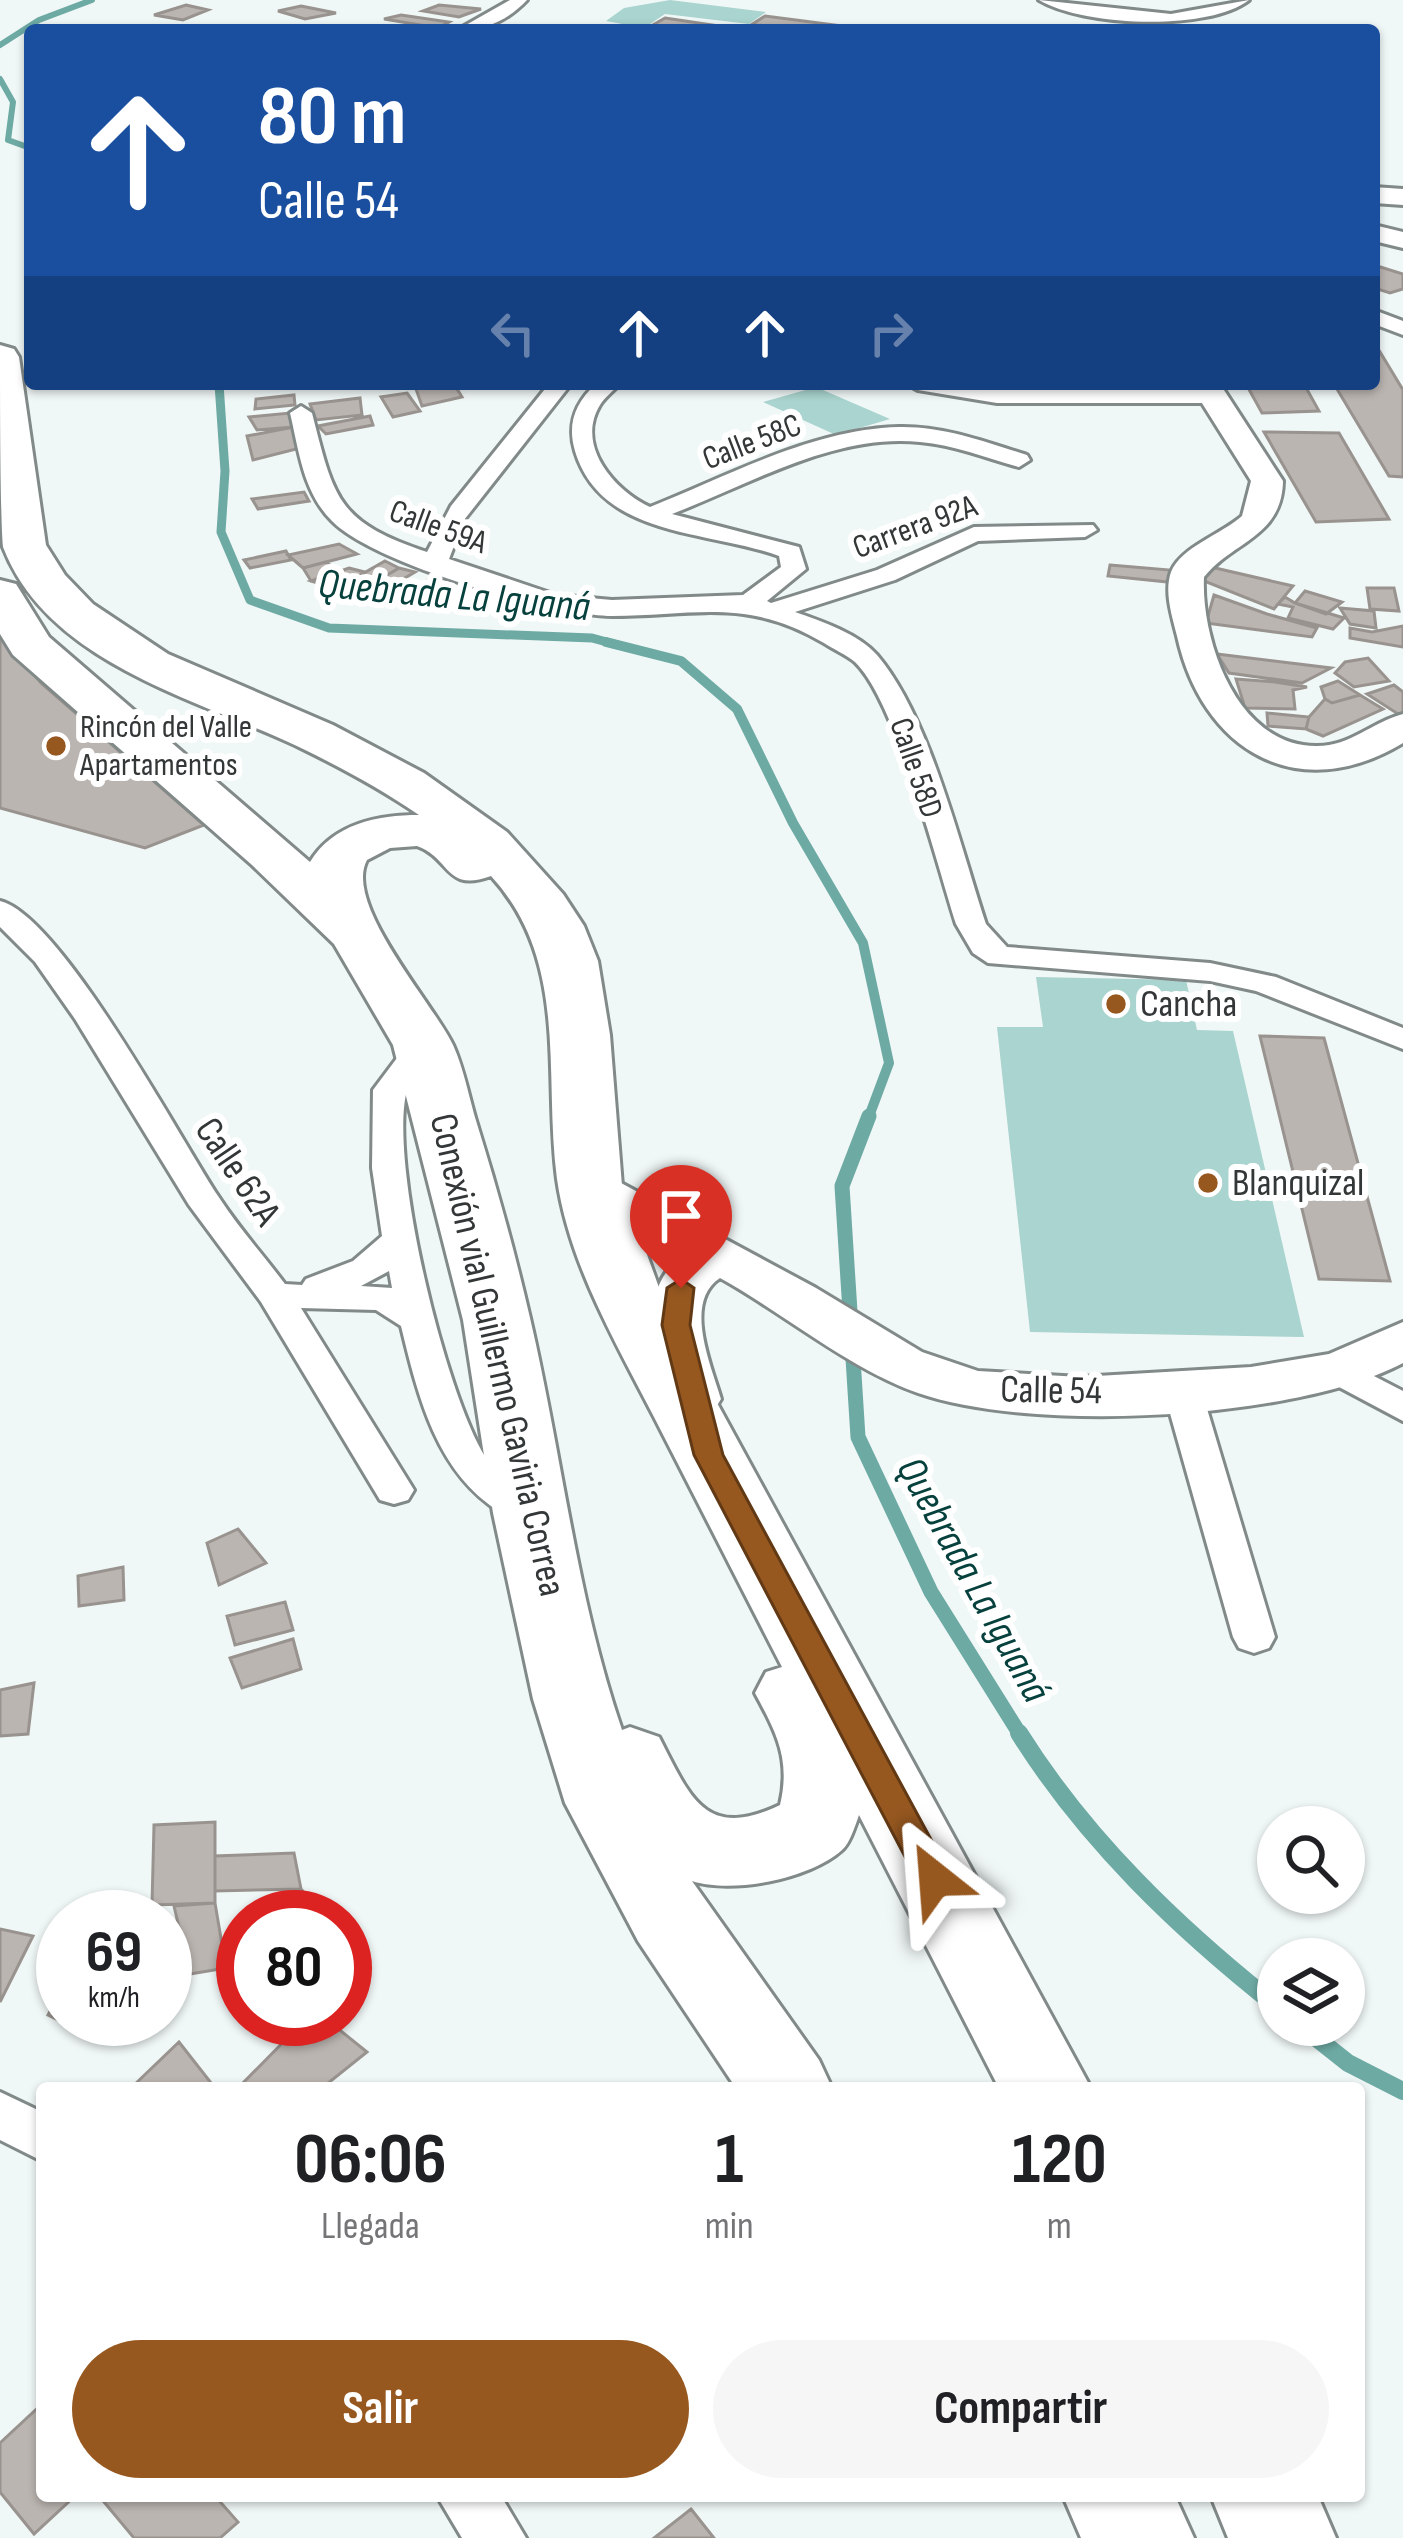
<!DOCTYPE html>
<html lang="es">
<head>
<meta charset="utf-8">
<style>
	:root { --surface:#fff; --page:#f6f6f6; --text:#202124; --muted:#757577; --accent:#975820 }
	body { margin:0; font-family:"Sofia Sans Condensed",sans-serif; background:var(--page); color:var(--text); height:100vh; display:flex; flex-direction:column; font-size:45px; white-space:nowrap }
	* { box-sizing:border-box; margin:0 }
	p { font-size:39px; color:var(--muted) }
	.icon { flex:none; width:66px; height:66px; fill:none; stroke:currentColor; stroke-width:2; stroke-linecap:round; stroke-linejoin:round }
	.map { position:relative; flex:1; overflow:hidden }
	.drawer { position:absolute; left:36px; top:2082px; width:1329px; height:420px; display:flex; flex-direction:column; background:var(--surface); border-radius:12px; box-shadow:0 3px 9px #0004 }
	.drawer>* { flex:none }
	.hud { position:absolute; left:24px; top:24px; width:1356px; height:366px; border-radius:12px; box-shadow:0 3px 9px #0004; background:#1a4fa0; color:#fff; overflow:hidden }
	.controls { position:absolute; left:1257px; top:1806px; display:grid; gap:24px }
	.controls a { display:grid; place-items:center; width:108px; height:108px; border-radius:50%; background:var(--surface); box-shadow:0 3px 9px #0004; font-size:60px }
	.speed { position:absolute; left:36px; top:1890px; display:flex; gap:24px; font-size:60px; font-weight:700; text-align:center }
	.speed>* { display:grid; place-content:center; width:156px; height:156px; border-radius:50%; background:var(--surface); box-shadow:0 3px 9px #0004; line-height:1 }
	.speed small { font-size:30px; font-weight:400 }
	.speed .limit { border:18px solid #d22; background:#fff; color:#111 }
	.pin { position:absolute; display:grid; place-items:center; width:102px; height:102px; color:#fff; margin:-123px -51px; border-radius:50% 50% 50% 0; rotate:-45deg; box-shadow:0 0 12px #0007 }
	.pin .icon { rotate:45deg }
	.me { position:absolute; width:132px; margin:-66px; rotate:332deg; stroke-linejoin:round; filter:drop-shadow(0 0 9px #0008) }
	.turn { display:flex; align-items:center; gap:42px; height:252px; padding:0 36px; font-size:54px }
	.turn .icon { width:156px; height:156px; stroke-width:2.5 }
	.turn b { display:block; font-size:84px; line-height:102px }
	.lanes { display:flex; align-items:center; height:114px; padding:0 36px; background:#0003; justify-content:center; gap:60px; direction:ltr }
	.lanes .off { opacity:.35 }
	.eta { display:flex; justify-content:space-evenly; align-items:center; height:204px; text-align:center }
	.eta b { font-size:72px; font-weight:700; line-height:84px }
	.primary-button { display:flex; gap:24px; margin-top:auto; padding:24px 36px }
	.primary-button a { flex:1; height:138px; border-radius:72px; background:var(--accent); color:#fff; font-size:48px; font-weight:700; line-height:138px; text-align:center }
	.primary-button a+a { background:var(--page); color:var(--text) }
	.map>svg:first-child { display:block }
</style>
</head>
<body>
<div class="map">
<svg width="1403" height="2538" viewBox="0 0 1403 2538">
	<rect width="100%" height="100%" fill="#f0f8f7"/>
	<path fill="#aad4cf" d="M670,0l96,12 -17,12 -84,-10 -21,14 -38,-7 18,-13z
		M816,387l74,32 -54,16 -73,-33z
		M1036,977l150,3 11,50 36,1 71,306 -274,-5 -33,-305h46z"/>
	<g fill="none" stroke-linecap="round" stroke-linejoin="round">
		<path stroke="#6eaaa4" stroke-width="6" d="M0,45l39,-25 53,-20
			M0,79l13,23 -5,38 22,8"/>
		<path stroke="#6eaaa4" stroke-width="9" d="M219,384l6,87 -4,61 29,68 79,28 263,10 26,7"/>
		<path stroke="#6eaaa4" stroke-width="10" d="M606,642l75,19 56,48 56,114 70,120 26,120 -21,56"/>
		<path stroke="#6eaaa4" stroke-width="15" d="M869,1116l-27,70 16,251 73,155 90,144"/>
		<path stroke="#6eaaa4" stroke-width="18" d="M1019,1733c67,107 160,196 259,274
			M1300,2025l48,38 55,28"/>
	</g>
	<path fill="#bbb5b1" stroke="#99938f" stroke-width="3" d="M186,5l22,5 -25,10 -29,-5z
		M439,5l42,4 -22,8 -36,-6z
		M301,6l35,7 -31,6 -27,-8z
		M401,15l48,7 -11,6 -54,-9z
		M765,16l108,14 -122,-5z
		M665,18l81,12h-102z
		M1374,265l29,9v15l-13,4 -16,-5z
		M1374,342l29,48v87l-14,-1 -55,-92h40z
		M454,384l8,13 -40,9 -6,-17z
		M1246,384h58l15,27 -57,2z
		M407,393l13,18 -27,6 -12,-20z
		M294,395l1,10 -40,4 1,-10z
		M360,398l2,17 -46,5 -6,-16z
		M290,413l4,14 -37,3 -8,-13z
		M370,416l3,9 -47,9 -8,-8z
		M294,427l10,20 -51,13 -6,-24z
		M1264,432l75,1 50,86 -73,3z
		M304,492l5,9 -51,8 -6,-10z
		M339,544l18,10 -54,14 -15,-13z
		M286,551l5,9 -41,8 -6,-8z
		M385,561l14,7 -46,27 -17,-6z
		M325,562l15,9 -29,10 -8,-13z
		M1110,565l60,5 -2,12 -60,-6z
		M1211,567l82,19 -19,23 -75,-30z
		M349,568l16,4 -29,17 -25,-8z
		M399,568l16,4 -29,17 -14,-5z
		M430,579l29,11 -38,19 -23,-12z
		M393,584l16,6 -31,16 -12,-6z
		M1367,588h27l5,23 -29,-2z
		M1305,591l37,11 -16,12 -31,-11z
		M484,595l35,11 -10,10 -31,-14z
		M1214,595l53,19 50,14 -5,9 -106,-14z
		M1285,597l10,6 49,15 -11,11 -45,-11 5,-11 -15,-3z
		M1340,608l34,3 2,17 -26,-4z
		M1403,626v21l-53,-9v-10l22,4z
		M0,632l41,51 163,142 -59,23 -145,-40z
		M1217,654l114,14 -29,15 -73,-10z
		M1368,658l21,23 -35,6 -19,-14 10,-11z
		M1236,679l39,3 32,5 -14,3 2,19 -50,-1z
		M1338,681l22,14 -28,8 -7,-4 -4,-12z
		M1394,685l9,7v21l-5,1 -31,-20z
		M1360,695l23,14 -60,27 -17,-7 3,-12 16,-18 7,4z
		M1267,713l42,4 -3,12 -38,-3z
		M1260,1036l64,2 66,243 -71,-2z
		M238,1529l28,34 -47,22 -12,-42z
		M123,1567l1,33 -45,6 -1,-30z
		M285,1602l8,28 -58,15 -8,-29z
		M293,1639l8,30 -59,19 -12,-30z
		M34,1683l-6,51 -28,2v-46z
		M215,1822v81l-63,2 2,-80z
		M294,1853l7,36 -86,2v-35z
		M301,1889l25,28h-58z
		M215,1903l11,65 -36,6 -16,-68z
		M0,1929l33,7 -33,66z
		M63,1986v33h52l-15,21 -52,-25z
		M306,2019h20l41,33 -45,36h-84z
		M179,2042l36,46h-84z
		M42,2404v92h33l-41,38 -34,-42v-49z
		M99,2496h116l23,26 -18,16h-86z
		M691,2509l23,29h-60z"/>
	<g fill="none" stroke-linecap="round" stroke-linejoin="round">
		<g stroke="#828a89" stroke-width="6">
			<path id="street" d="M510,0h17c-20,21 -41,30 -70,30z
				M1039,0l132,14 78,-14c-42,32 -167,26 -210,0z
				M1374,310l29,11v14l-29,-11z
				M549,384h22l-107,136 -15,39 107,36 56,5 131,-5 38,-28 -2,-11c-71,-26 -178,-18 -204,-105 -8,-27 0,-48 21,-67h24c-7,7 -15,13 -20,21 -25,41 15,86 50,102 78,-31 163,-78 249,-80 44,-1 87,15 128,28l3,5 -11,7c-33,-9 -65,-22 -99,-25 -85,-9 -172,43 -248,72l127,33 7,22 -39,32 4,2 106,-33 97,-43 119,-2 4,5 -12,7 -107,4 -83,39 -100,32c26,9 64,22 82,43 53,62 83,191 109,269l21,23 203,16 66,14 127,51v21l-147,-58 -46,-10 -222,-18 -15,-10 -17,-29c-19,-59 -60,-223 -101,-262 -8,-7 -22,-13 -31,-19 -77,-46 -130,-27 -212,-27 -61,-1 -238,-52 -280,-95 -29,-29 -33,-70 -42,-108l11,-7 11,7c22,86 25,109 115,139l24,-46z
				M907,384l90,5h216l11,7 -11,7h-216l-79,-13z
				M0,901c61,15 179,236 218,295 20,31 45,59 67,88l17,1 4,-6 47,-18 29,-25 -10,-68 1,-78 39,-52h22l5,7c-10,14 -28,28 -32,45 -19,71 39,307 79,368 16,24 49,30 63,54l-6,10c-18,6 -27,0 -43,-10 -64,-40 -82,-116 -99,-186l-25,-16 -75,-2 113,182 -6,10 -14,4 -14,-4 -119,-198 -72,-97 -114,-186 -40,-57 -35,-35zM389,1271l3,17 -31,-2z
				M1337,1357l66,34v30l-79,-42 -6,-9 6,-9z
				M1183,1379l13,4 6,9 73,245 -6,11 -15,5 -15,-5 -6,-11 -69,-245 6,-9z
				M0,2092l42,20v49l-42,-21z
				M437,2496h64l25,42h-64z"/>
		</g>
		<g stroke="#828a89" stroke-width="6">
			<path id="secondary" d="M1374,187l29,2v16l-29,-2z
				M1374,225l29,7v16l-29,-7z
				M1190,384h30l63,97c-1,56 -50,60 -79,96 -3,65 34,170 113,169 34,0 55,-24 86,-32v29c-106,64 -201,7 -226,-107 -5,-20 -13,-44 -6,-64 10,-25 51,-38 71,-56l9,-35z
				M591,1172l17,4 208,112 106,64 56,19 102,6 171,-10 78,-13 74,-32v41c-107,57 -371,70 -485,30 -70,-25 -133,-79 -198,-115 -37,24 -9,87 1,121l-8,13 -19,5 -19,-5c-28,-45 -39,-119 6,-156l-107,-58 -8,-11 8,-11z"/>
		</g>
		<g stroke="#828a89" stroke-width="6">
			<path id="highway" d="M0,345l14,4 5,8 27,188 19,30 28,29 75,50 165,71 91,48 83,59 56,62 21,32 14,35 12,74 12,151 47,129 422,773h-92l-140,-273c-4,11 -9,28 -17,35 -32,29 -110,44 -150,31l127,179 13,28h-96l-98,-147 -73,-138 -32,-104 -40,-186 -30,-193 -70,-275 -59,-101 -82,-79 -239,-210 -13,-21v-54l16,4 33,53 261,225c23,-38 67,-47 109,-47 -38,-26 -79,-48 -120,-68 -101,-48 -251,-83 -296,-200 -3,-30 -3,-161 -3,-202zM417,846c34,12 28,47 74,30 79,86 52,198 66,303 12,84 58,162 96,236 43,84 86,168 129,252l-16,5 -11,21c21,39 36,66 25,112 -75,36 -90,-8 -121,-68l-29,-10 -8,3c-46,-134 -60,-275 -92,-412 -15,-65 -33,-130 -53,-194 -8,-26 -13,-55 -24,-79 -20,-42 -110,-141 -86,-185l23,-12z
				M1063,2496h112l19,42h-113z
				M1211,2496h107l18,42h-108z"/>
		</g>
		<use href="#street" fill="#fff" fill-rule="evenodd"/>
		<use href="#secondary" fill="#fff" fill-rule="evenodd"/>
		<use href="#highway" fill="#fff" fill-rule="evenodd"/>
	</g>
	<path fill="#975820" stroke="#623915" stroke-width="3" d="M681,1279l13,9 -4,37 33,130 224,414 5,10 -5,10 -12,4 -13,-4 -228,-434 -32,-130 5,-37z"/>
	<g fill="#975820" stroke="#fff" stroke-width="4.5">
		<circle cx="56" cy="746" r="12"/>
		<circle cx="1116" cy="1004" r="12"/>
		<circle cx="1208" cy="1183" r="12"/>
	</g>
	<g text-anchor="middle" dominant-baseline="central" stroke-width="12" stroke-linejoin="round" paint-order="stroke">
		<g font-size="33" fill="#343737" stroke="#fff">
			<text transform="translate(752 442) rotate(-21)">Calle 58C</text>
			<text transform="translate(438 527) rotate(20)">Calle 59A</text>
			<text transform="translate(915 527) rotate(-20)">Carrera 92A</text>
			<text transform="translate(916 768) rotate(71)">Calle 58D</text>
		</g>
		<g font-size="33" fill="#343737" stroke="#fff" text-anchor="start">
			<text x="80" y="727">Rincón del Valle<tspan x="80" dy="38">Apartamentos</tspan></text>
		</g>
		<g font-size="39" fill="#343737" stroke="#fff" text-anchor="start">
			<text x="1140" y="1004">Cancha</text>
			<text x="1232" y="1183">Blanquizal</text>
		</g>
		<g font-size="39" fill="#343737" stroke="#fff">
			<text transform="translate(237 1172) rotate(56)">Calle 62A</text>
			<text transform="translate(497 1355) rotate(77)">Conexión vial Guillermo Gaviria Correa</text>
			<text transform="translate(1051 1391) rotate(1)">Calle 54</text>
		</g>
		<g font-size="42" font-style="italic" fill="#07413d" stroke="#fff">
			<text transform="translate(454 596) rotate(5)">Quebrada La Iguaná</text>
			<text transform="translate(973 1580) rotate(61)">Quebrada La Iguaná</text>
		</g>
	</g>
</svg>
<div class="controls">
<a><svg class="icon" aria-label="search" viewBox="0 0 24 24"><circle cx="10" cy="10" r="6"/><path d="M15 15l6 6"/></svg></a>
<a><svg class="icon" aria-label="layers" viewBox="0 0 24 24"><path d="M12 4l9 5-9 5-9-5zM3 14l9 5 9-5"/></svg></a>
</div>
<div class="speed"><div>69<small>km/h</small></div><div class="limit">80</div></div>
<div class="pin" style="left:681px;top:1288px;background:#d93025"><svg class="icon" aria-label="arrive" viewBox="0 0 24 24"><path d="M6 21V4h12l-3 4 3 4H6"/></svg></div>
<svg class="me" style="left:935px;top:1879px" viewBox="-20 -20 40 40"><path d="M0-17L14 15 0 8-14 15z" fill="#975820" stroke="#fff" stroke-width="4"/></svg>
<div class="hud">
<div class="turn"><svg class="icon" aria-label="ahead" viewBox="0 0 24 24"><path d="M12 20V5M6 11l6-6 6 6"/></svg><div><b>80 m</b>Calle 54</div></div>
<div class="lanes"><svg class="icon off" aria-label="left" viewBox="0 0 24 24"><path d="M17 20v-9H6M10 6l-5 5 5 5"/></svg><svg class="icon" aria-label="ahead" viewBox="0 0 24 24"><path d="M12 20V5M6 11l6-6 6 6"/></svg><svg class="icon" aria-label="ahead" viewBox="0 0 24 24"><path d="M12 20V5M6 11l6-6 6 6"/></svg><svg class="icon off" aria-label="right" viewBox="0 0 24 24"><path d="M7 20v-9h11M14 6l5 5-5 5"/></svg></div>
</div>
<section class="drawer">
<div class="eta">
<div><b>06:06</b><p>Llegada</p></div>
<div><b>1</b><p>min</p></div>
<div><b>120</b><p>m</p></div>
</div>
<div class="primary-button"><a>Salir</a><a>Compartir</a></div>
</section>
</div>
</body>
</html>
